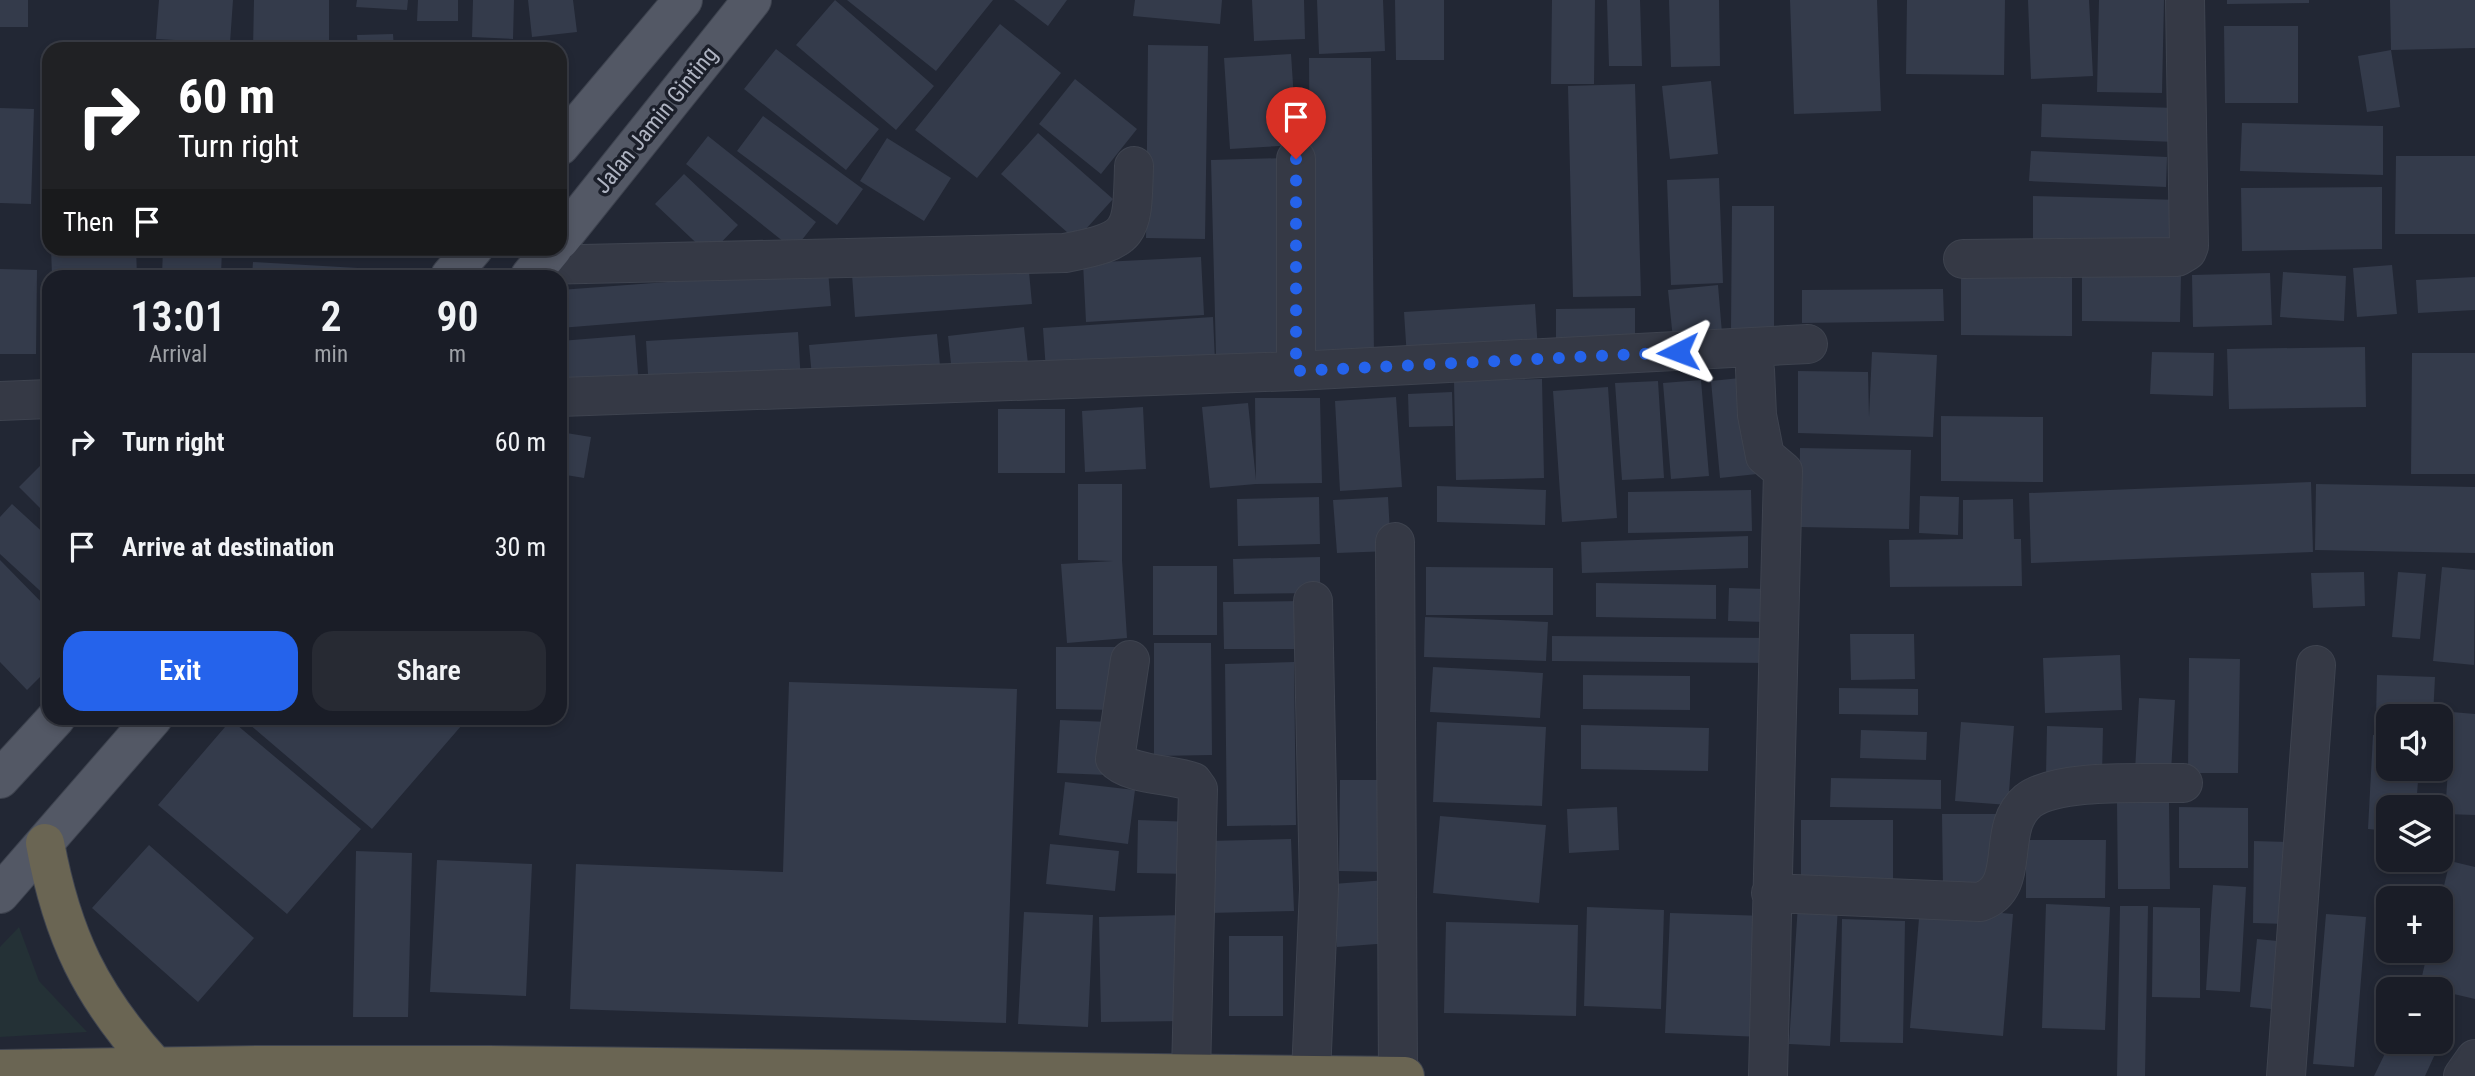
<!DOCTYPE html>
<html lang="en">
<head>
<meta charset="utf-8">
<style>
	:root { --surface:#1a1d27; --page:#272a33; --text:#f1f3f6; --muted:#9fa2a7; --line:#383b44; --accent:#2563eb }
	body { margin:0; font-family:"Roboto Condensed",sans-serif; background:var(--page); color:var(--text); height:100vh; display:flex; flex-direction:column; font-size:26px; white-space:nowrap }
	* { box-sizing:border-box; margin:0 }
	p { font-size:23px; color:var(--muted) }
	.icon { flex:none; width:38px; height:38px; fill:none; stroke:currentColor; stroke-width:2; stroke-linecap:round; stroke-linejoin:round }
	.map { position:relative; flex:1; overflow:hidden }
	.details { position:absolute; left:42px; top:270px; width:525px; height:455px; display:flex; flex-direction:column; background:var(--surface); border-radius:21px; box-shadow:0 4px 10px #0003,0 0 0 2px var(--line) }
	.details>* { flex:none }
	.guide { position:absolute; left:42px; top:42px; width:525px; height:214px; border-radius:21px; box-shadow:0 4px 10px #0003,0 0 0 2px var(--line); background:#202124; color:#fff; overflow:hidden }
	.fabs { position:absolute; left:2376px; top:704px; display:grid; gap:14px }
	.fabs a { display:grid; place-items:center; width:77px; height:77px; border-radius:14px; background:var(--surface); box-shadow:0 4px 10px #0003,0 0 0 2px var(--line); font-size:35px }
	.pin { position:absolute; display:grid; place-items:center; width:60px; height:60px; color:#fff; margin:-72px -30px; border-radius:50% 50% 50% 0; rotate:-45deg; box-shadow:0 0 7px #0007 }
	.pin .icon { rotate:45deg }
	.me { position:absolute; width:77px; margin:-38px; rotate:267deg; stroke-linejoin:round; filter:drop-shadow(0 0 5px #0008) }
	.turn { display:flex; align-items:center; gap:24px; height:147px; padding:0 21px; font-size:32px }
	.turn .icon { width:91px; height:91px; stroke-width:2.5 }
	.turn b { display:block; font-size:49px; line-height:60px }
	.then { display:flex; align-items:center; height:66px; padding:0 21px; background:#0003; gap:14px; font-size:26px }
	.eta { display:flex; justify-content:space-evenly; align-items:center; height:119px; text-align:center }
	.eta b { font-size:42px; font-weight:600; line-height:49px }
	.primary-button { display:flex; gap:14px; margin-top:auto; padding:14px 21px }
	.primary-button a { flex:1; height:80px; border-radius:21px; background:var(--accent); color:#fff; font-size:28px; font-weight:600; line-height:80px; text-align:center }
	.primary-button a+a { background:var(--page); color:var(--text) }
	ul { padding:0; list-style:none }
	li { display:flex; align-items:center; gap:21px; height:105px; padding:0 21px }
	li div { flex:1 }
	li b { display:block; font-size:26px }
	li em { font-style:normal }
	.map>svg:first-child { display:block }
</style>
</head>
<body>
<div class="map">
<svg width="2475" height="1076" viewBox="0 0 2475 1076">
	<rect width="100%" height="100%" fill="#222734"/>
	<path fill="#243136" d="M19,927l20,54 48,51 -87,5v-90z"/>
	<path fill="#343b4b" d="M0,0h28v27h-28z
		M159,0h74l-3,43 -74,-4z
		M254,0h75v49h-76z
		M357,0h51l-1,10 -51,-3z
		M418,0h40v21h-41z
		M473,0h41l-1,39 -41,-2z
		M528,0h45l4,32 -45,5z
		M835,0l99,86 -38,44 -100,-85z
		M847,0h146l-57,71z
		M1014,0h53l-19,26z
		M1135,0h87l-2,24 -87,-8z
		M1252,0h52l1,39 -51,2z
		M1317,0h66l2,51 -66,3z
		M1395,0h49v60h-48z
		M1552,0h43l-1,84h-43z
		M1607,0h33l2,66h-33z
		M1669,0h50l1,66 -49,1z
		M1790,0h87l4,111 -87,3z
		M1907,0h98l-1,75 -98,-1z
		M2028,0h61l4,76 -62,3z
		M2099,0h65l-2,93 -65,-1z
		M2227,0h82v3l-82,1z
		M2390,0h85v48l-84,2 9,57 -33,5 -9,-56 33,-6z
		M1000,24l61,49 -84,105 -62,-48z
		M2224,26h74v77h-73z
		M393,34l1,15h-36l-1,-14z
		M402,41h47v8h-47z
		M1148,45l60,1 -3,193 -59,-1z
		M776,49l103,80 -33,41 -102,-81z
		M1291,54l6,91 -67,4 -6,-91z
		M1309,58h62l3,301 -63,1z
		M1075,79l62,50 -36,45 -62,-50z
		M1711,81l7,73 -48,5 -8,-73z
		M1635,84l6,212 -68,1 -5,-211z
		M2042,104l134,4v34l-135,-5z
		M0,108l34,1 -3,95 -31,-1z
		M763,116l100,73 -26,36 -100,-74z
		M2242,123l141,3v49l-143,-4z
		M1038,133l75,66 -37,41 -75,-66z
		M708,136l108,86 -22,28 -108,-86z
		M887,138l64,40 -27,43 -64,-40z
		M2031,151l136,6 -1,30 -137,-6z
		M2396,156h79v78h-80z
		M1286,158l5,195 -75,2 -5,-195z
		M684,174l54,51 -29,30 -54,-51z
		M1719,178l4,105 -52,2 -4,-105z
		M2382,187v62l-140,2 -1,-63z
		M2033,196l148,4 -1,48 -147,-4z
		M1732,206h42v125l-43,-1z
		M51,248h85l1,28h-85z
		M163,248h59l-1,28h-59z
		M1201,257l3,58 -118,7 -3,-59z
		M1028,261l4,43 -177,13 -3,-43z
		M253,262l105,6v8h-106z
		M2392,265l5,49 -40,3 -4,-49z
		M0,269l37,1 -1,84h-36z
		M1961,269l111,1v66l-111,-1z
		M828,270l3,36 -271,22v-38z
		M2283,272l63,4 -2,45 -64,-4z
		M2270,273l2,52 -79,2 -1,-52z
		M2082,274l99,1 -1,47 -98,-1z
		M2475,277v33l-57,3 -2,-33z
		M1718,285l5,60 -49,4 -6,-59z
		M1943,289l1,32 -142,2v-33z
		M1535,304l3,47 -131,7 -3,-46z
		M1635,308v34l-79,1v-34z
		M1213,317l2,44 -169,10 -3,-43z
		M1024,327l4,37 -76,9 -4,-37z
		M798,332l3,50 -152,8 -3,-49z
		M937,334l4,42 -128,11 -4,-42z
		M635,335l4,52 -79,6v-52z
		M2365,347l1,60 -137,2 -2,-60z
		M1872,352l65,3 -4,82 -135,-4v-62l70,1 1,45z
		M2152,352l62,1 -1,43 -63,-2z
		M2412,353h63v121h-64z
		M1750,377l7,97 -37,4 -9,-97z
		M1542,379l2,99 -88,2 -2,-99z
		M1701,380l8,96 -38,3 -8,-96z
		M1658,381l6,97 -42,2 -7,-97z
		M1608,387l9,131 -55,4 -9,-131z
		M1452,392l1,34 -44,1 -1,-33z
		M1396,397l6,90 -62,4 -5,-90z
		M1255,398h65l2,85 -66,1 -46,4 -8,-81 46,-4 8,77z
		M1143,407l3,62 -61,3 -3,-61z
		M998,409h67v64h-67z
		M1941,416l102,1v65l-102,-1z
		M560,432l31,5 -7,41 -24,-4z
		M1800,448l111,2 -2,79 -110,-2z
		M41,465l8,9v43l-30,-30z
		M2311,482l2,70 -282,11 -2,-70z
		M1078,484h44v76l5,78 -60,5 -6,-79 52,-3 -35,-1z
		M2316,484l159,3v66l-160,-3z
		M1437,486l109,4 -1,35 -108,-3z
		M1751,490l1,41 -124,2v-41z
		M1920,496l39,1 -1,38 -39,-2z
		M1319,497l1,47 -82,2 -1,-47z
		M1388,497l3,54 -54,2 -4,-53z
		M2013,499l1,40h7l1,47 -132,1 -1,-47 74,-1v-39z
		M12,504l37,34v61l-49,-45v-37z
		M1748,536v32l-166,5 -1,-31z
		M1320,557v36l-86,1 -1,-35z
		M0,560l49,50v58l-22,22 -27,-28z
		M1153,566h64v69h-64z
		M1426,567l127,1v47h-127z
		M2442,567l33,3 -1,95 -41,-4z
		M2364,572l1,34 -52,2 -2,-35z
		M2398,572l28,2 -6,65 -28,-2z
		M1596,583l120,2v34l-120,-2z
		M1729,588l38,1 -1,33 -38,-1z
		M1302,601v48h-78l-1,-47z
		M1425,617l123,5 -2,39 -122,-4z
		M1850,634h64l1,45 -64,1z
		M1552,636l218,2 -1,25 -217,-2z
		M1154,643h57l1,112 -58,1z
		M1056,647h65l-1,63 -64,-1z
		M2120,655l2,55 -77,3 -2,-55z
		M2189,658l51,1 -2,114h-50z
		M1294,662l2,163 -69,1 -2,-162z
		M1433,667l110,6 -3,45 -110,-6z
		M1583,675l107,1v34l-107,-1z
		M2377,675l58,2 -2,39 -57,2z
		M789,682l228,7 -11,334 -436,-14 6,-145 207,8z
		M1839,688l79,1v26l-79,-1z
		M2139,698l36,2 -4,73 -36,-2z
		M2452,712l23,2v101l-30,-1z
		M242,718h226l-96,111z
		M231,720l130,109 -74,85 -129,-109z
		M1060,720l50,2 -2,53 -51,-2z
		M1437,722l109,5 -4,79 -109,-4z
		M1961,722l53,4 -6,79 -53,-4z
		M1581,725l128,3 -1,43 -127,-2z
		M2047,726l56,2 -1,50 -56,-2z
		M1861,730l66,2 -1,28 -66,-2z
		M2373,735h16v33h30l-3,39h-27v24l-21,-2z
		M1831,778l110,2v29l-111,-2z
		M1340,780h49l-2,92 -48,-1z
		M1065,782l70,8 -7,54 -69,-9z
		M2117,803h52l1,86h-52z
		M1617,807l2,43 -50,3 -2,-44z
		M2179,807l69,1v60h-69z
		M1942,814h56l1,74 -56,1z
		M1440,816l106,9 -7,78 -106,-10z
		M1138,820l56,2 -3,52 -54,-1z
		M1801,820h92v60h-92z
		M1291,839l3,72 -85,2 -1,-72z
		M2026,840h80l-1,58h-79z
		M2254,841l35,1 -2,82 -34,-1z
		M1050,844l69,7 -4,40 -69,-7z
		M149,845l105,93 -56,64 -106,-94z
		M356,851l56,2 -4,164h-55z
		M437,860l95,4 -6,132 -96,-4z
		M2450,861l25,6v132l-34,-8v-2l-21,-4 8,-35h13v-52z
		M1386,880l4,63 -53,4 -4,-63z
		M2213,885l33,2 -6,105 -34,-2z
		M1798,904l40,2 -8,140 -41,-2z
		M2046,904l64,3 -5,123 -63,-2z
		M1920,906l93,8 -10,122 -93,-8z
		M2120,906h28l-3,170h-28z
		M1587,907l77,3 -3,99 -77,-3z
		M2153,907l47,1v90l-48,-1z
		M1024,912l69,3 -5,112 -70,-3z
		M1670,913l97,3 -5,121 -97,-4z
		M2326,914l40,3 -12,150 -41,-3z
		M1185,915l2,106 -86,1 -2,-105z
		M1842,919l63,2 -2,122 -63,-1z
		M1446,922l132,3 -2,91 -132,-3z
		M1229,936h54v80h-54z
		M2257,939l31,3 -6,68 -32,-3z
		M2441,1004l10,3 -9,29h-1z
		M2391,1041h23l22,11 -11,24h-51z"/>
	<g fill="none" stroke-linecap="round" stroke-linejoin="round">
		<g stroke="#3e434f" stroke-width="40">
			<path id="minor" d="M1296,159v212
				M1963,259l214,-2 10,-6 2,-5 -4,-246
				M540,265l525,-12c69,-13 67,-20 69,-87
				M1755,370l2,45 8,41 18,15 -15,605
				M560,397l736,-26 512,-27
				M0,401l49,-2
				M1395,542l3,533
				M1130,660l-15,99c14,16 57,15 78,23l5,7 -7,284
				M1771,893l209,9c44,-15 14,-73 48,-101 30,-23 116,-17 155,-18
				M1311,1074l8,-185 -6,-288
				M2286,1076l30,-411
				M2463,1076l12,-17"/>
		</g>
		<g stroke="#3e434f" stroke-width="40">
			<path id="major" d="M560,146l123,-146
				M560,240l192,-240
				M450,276l24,-28
				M530,276l23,-28
				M0,779l56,-61
				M0,894l153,-176"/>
		</g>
		<g stroke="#3f4450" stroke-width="40">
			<path id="highway" d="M45,843c17,93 46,153 110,223
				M0,1069l260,-4h229l916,11"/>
		</g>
		<use href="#minor" stroke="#353945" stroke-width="38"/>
		<use href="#major" stroke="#535865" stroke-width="38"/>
		<use href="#highway" stroke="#6a6553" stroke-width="38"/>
	</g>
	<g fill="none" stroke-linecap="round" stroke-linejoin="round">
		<path stroke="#2563eb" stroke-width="12" stroke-dasharray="0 21.6" d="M1296,159v212l382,-19"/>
	</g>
	<g text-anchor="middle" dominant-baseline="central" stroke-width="7" stroke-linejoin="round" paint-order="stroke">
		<g font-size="23" fill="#afb4c2" stroke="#1b1f2a">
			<text transform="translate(656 120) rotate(-51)">Jalan Jamin Ginting</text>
		</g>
	</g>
</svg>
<div class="fabs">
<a><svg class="icon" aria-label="sound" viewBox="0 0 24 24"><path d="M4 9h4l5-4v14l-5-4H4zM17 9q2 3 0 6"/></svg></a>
<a><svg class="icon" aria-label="layers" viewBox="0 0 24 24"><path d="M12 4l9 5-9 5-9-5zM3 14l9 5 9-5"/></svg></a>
<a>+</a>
<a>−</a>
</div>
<div class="pin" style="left:1296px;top:159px;background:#d93025"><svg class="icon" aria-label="arrive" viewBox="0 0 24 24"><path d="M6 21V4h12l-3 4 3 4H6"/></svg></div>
<svg class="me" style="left:1678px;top:352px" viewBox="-20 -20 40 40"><path d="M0-17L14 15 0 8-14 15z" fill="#2563eb" stroke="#fff" stroke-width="4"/></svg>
<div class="guide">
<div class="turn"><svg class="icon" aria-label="right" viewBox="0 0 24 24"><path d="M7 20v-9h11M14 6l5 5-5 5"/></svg><div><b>60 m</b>Turn right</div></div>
<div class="then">Then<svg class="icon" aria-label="arrive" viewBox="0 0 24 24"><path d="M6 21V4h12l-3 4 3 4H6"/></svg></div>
</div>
<section class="details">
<div class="eta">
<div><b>13:01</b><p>Arrival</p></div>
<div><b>2</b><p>min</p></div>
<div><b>90</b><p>m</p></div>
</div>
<ul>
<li><svg class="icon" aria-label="right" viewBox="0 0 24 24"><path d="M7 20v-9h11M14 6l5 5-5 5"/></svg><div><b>Turn right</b></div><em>60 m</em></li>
<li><svg class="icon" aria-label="arrive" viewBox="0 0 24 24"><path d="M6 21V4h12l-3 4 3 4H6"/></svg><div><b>Arrive at destination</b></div><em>30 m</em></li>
</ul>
<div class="primary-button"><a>Exit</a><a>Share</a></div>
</section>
</div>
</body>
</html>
